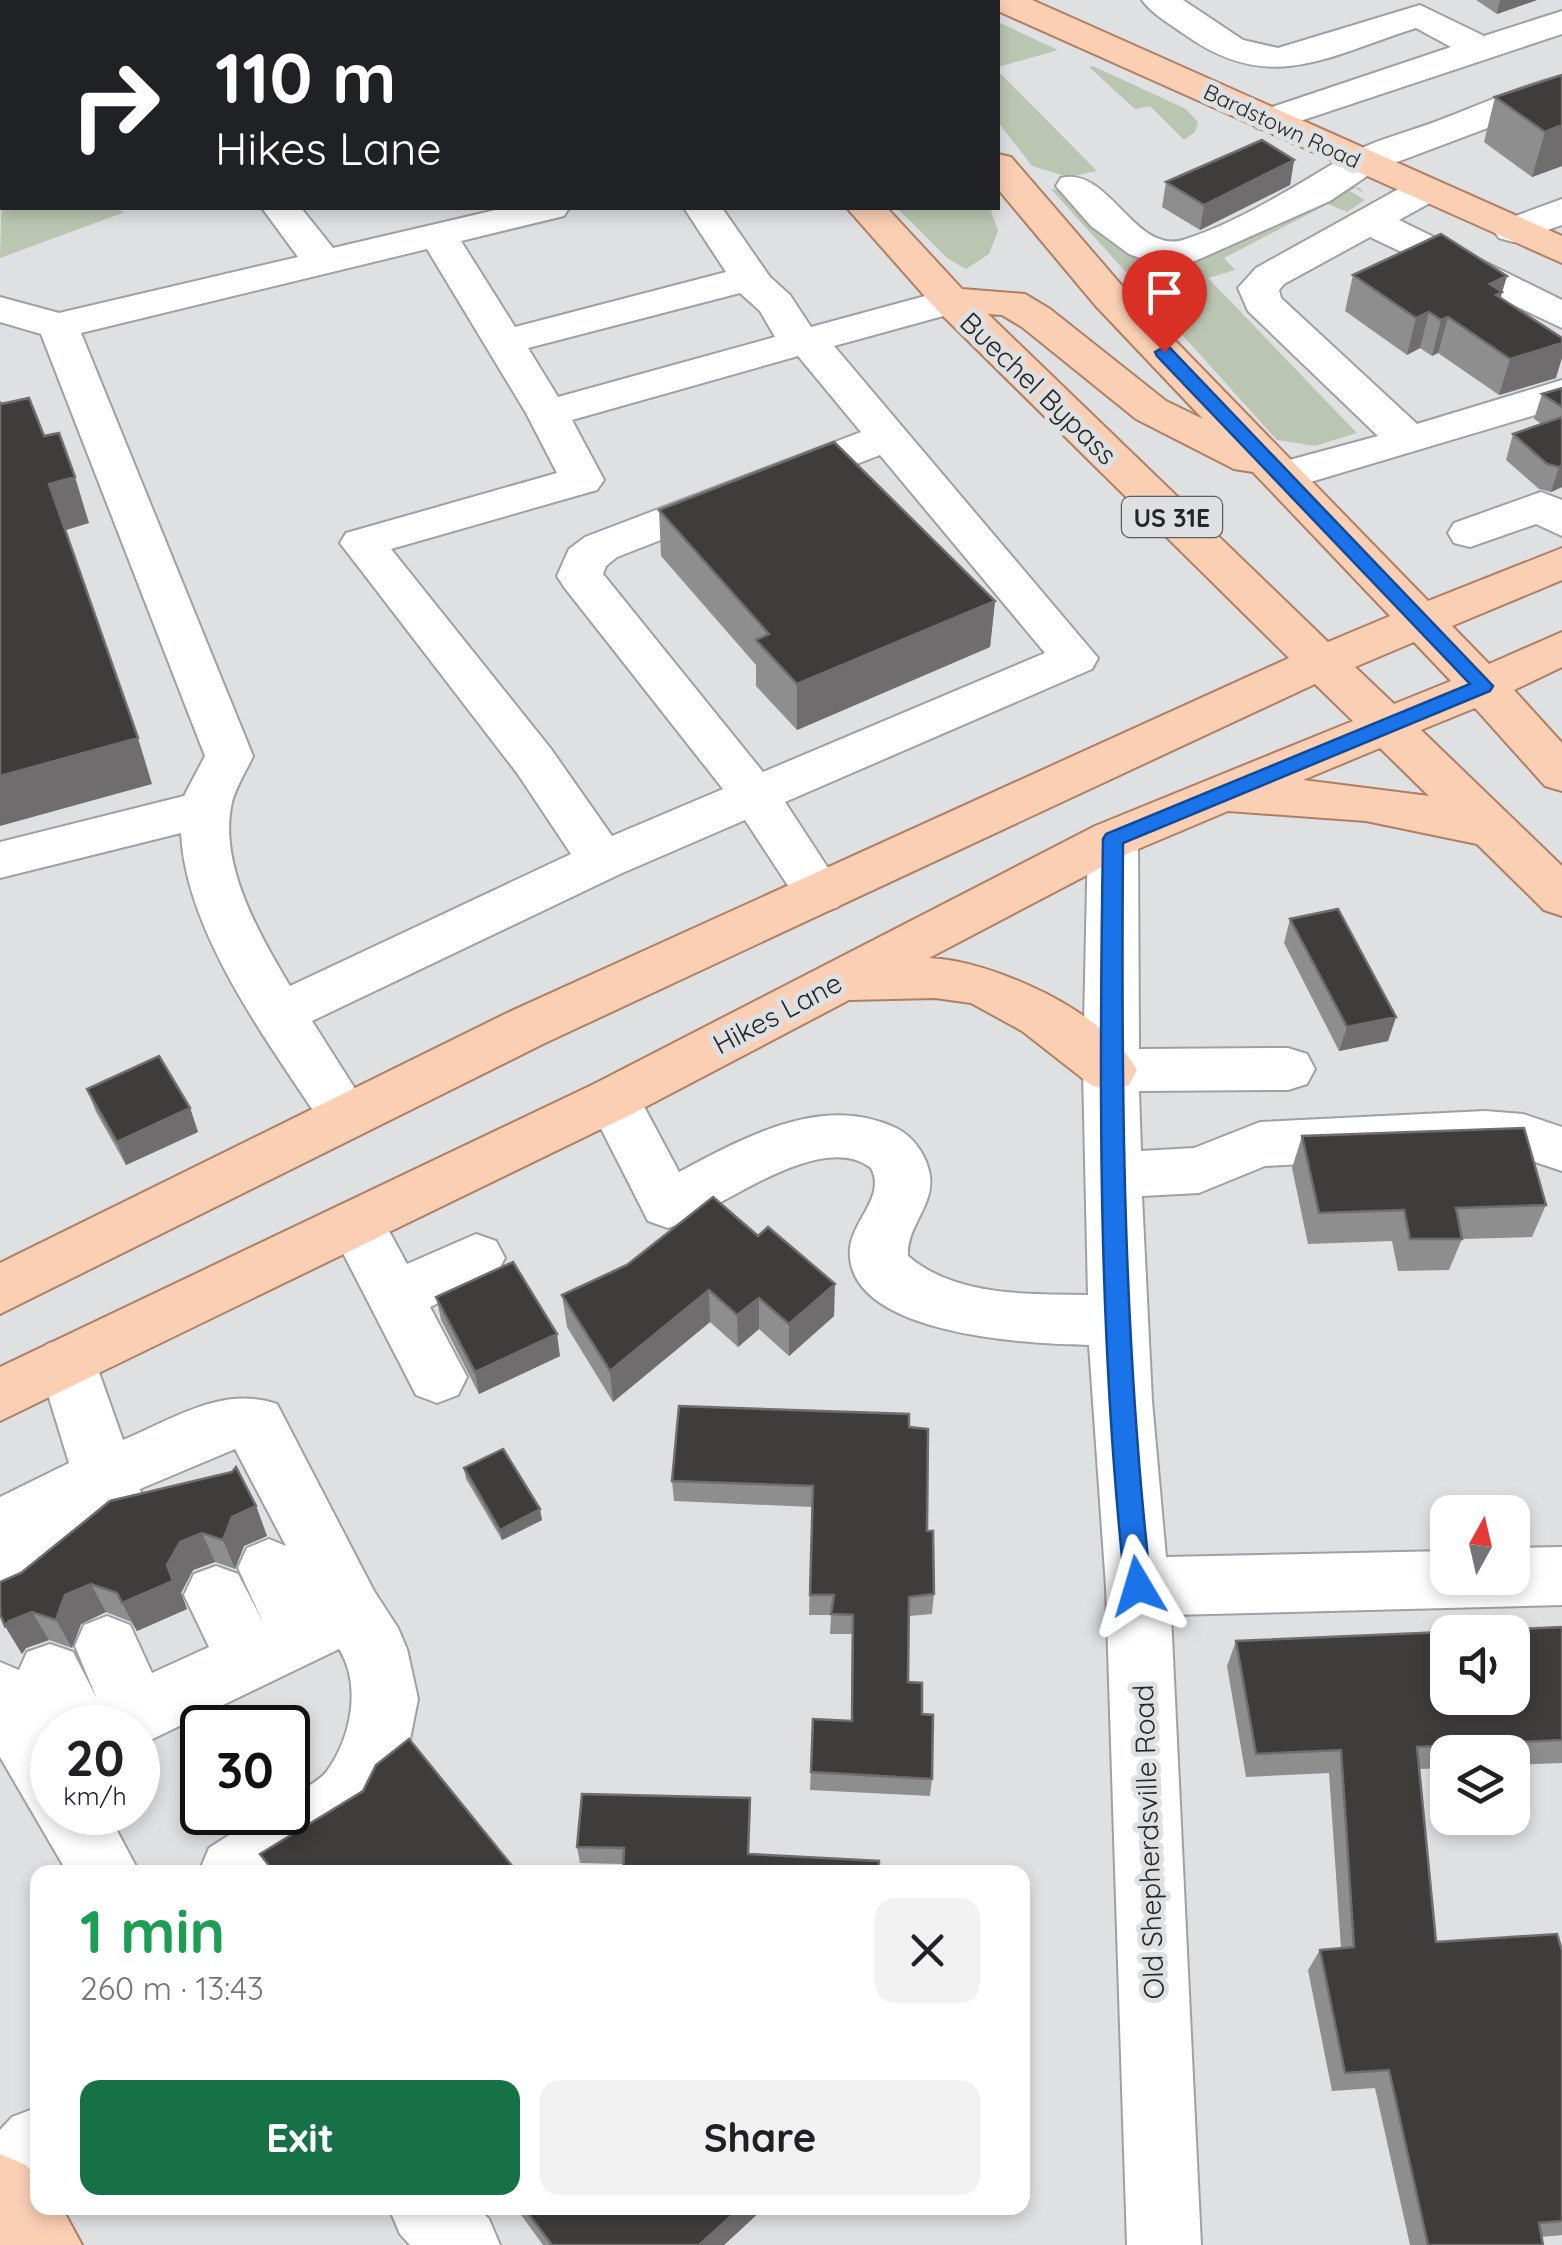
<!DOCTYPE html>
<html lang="en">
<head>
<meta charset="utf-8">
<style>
	:root { --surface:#fff; --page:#f2f2f2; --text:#202124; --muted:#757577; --accent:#167146 }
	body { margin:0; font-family:Quicksand,sans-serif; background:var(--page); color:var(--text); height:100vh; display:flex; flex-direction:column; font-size:38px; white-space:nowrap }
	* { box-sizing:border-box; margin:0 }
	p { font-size:32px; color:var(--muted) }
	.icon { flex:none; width:55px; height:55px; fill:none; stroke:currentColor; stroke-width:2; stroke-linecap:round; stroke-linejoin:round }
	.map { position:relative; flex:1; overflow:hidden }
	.panel { position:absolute; left:30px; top:1865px; width:1000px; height:350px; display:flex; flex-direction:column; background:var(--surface); border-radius:20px; box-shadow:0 5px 15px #0003 }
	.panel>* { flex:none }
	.top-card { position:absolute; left:0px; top:0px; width:1000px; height:210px; box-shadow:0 5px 15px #0003; background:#202124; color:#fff; overflow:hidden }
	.needle { width:65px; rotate:8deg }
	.buttons { position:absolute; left:1430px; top:1495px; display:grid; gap:20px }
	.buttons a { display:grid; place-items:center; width:100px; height:100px; border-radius:20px; background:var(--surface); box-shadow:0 5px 15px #0003; font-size:50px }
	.speed { position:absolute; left:30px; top:1705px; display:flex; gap:20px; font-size:50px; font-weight:700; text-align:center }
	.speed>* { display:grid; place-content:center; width:130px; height:130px; border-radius:50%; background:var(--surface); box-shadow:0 5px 15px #0003; line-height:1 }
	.speed small { font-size:25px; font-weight:400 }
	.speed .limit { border:5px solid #111; border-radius:15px; background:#fff; color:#111 }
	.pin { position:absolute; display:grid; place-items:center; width:85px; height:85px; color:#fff; margin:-102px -42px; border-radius:50% 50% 50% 0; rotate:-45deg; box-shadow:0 0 10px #0007 }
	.pin .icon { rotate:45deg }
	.me { position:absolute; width:110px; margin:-55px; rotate:353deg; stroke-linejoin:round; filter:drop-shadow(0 0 8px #0008) }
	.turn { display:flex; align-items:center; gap:35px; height:210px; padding:0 50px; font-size:45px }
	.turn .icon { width:130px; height:130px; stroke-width:2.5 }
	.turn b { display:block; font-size:70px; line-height:85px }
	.round { display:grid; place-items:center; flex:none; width:105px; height:105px; border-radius:20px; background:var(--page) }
	.head { display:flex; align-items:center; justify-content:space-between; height:170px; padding:0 50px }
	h1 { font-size:60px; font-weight:700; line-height:75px; color:#1e9e55 }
	.action { display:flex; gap:20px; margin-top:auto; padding:20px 50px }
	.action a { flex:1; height:115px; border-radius:20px; background:var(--accent); color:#fff; font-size:40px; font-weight:700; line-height:115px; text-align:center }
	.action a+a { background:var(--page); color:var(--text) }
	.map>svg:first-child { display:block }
</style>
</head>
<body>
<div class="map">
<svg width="1562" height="2245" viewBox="0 0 1562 2245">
	<rect width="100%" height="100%" fill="#dee0e2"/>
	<path fill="#bbc6b2" d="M998,22l60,28 -60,17z
		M1093,66l93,43 12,13 -3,10 -11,8 -34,-34 -15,3 -46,-42z
		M998,71l99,100 -29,6 -36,-11 -34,-44z
		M2,185v23h106l17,4 -125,46z
		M1345,185l15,3 4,5 -9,-5 -5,3 15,9 -18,12 -19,-8 -104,54 11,12 -27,8 149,155 -42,13 -38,-6 -226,-251 11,1 111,75 9,-1z
		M897,208h93l8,23 -9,23 -23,15 -19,-11z"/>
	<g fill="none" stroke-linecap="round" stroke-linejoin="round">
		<path fill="#7499a5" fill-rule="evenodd" d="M341,0h10l-2,2h-9z
			M0,198h2v7h-2z"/>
		<g stroke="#9ea0a2" stroke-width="4">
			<path id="minor" d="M16,0h36l1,2h-35z
				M112,0h36l1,2h-35z
				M1142,0h41l60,40 35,8 142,-43 64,31 78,-25v23l-292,97 -13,-3 -6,-8 6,-8 194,-65 -35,-19c-89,28 -146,68 -232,6 -14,-10 -32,-20 -42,-34z
				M1562,76v24l-186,70 -46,31 -144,64 -30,-1 -27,-10 -38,-28 -35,-40 5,-8c48,-12 73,76 122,62 55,-17 114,-55 163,-84 26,-15 58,-23 86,-33 43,-16 86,-36 130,-47z
				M1425,178l14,4 5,8 -5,8 -40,22 163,80v28l-192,-91 -86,47 -5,6 2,8 136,126 145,-44v27l-265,79 -15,4 -15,-4 -7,-10 7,-10 111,-30 -130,-125 -10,-23 18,-20 155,-86z
				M1562,199v26l-49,17 -14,-4 -6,-8 6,-8z
				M262,208h39l32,40 171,-40h65l-5,8 -103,25 54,86 211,-55 -42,-64h38l48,69 20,18 21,32 140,-38 14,3 6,9 -6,9 -131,36 264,312 -6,11 -307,133 60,92 -7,13 -18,6 -18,-6 -57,-87 -125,54 -308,147 61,96 -8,15 -19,7 -19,-7c-54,-84 -141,-196 -146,-299l-181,45v-36l184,-46 21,-40 -164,-422 -41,-12v-25l59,16 239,-56zM427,249l99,164 31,60 -211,60 -6,10 177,230 54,81 -281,132c-30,-50 -70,-119 -59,-179 3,-18 15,-35 22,-51l-172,-423zM740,293l20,18 15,26 -217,60 -30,-49zM798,356l63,76 -276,105 -16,12 -12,27 7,11 159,202 -111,47 -61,-87 -160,-200 206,-59 7,-10 -32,-60zM880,455l165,198 -282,119 -160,-198 3,-8 11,-9z
				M1541,492l21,8v36l-26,-12 -66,23 -16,-4 -6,-10 6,-10z
				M1113,821l18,5 7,13 1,210 149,-1 19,6 8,15 -8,15 -19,6 -149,1 2,60 53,-3 66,-26 225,-11 38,3 39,13v44l-39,-13 -38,-3 -220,11 -66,27 -57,3 10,205 14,156 282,-6v27h64v-30l50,-1v58l-391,10 30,630h-74l-21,-658 -17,-242c-57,-1 -246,-9 -239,-97 3,-28 36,-52 21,-80 -51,-40 -152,43 -203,60l-20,-7 -62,-122 8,-15 19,-7 19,7 47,88c66,-35 144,-79 217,-44 18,9 31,28 34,48 4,30 -24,51 -22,80 48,41 120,38 180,39l-5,-225 5,-231 7,-13z
				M356,1201l20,6 31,57 69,-30 20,7 9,17 -9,17 -66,32 37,70 -9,18 -21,8 -21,-8 -88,-171 8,-17z
				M68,1337l21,7 34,96c50,-21 100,-55 154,-36l97,187 24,37 9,21 11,50 -9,45 -36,76 -80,52h-94l10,-24 56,-36h23v-14c12,-8 31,-16 39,-27 24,-33 35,-86 12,-122l-201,97v-18h-86v84h55l32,60h-72l-67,-115v-95l19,8 8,-18 23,-8 23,8 24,47 -22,-53 9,-21 23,-9 23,9 22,48 57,-26 -25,-52 10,-21 22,-8 22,8 25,48 -25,-54 9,-20 22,-9 17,7 -51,-97 -95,40 3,9c-17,37 -92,95 -130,110l-13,-5v-106l69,-34 -31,-101 9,-18z
				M38,2107v90l-12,12 -26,11v-90l12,-13z
				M389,2208h89l11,11 11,26h-90l-10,-11z"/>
		</g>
		<g stroke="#ae7f62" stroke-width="4">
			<path id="major" d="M686,0h36l2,2h-36z
				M852,0h36l2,2h-36z
				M985,0h47l530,236v27l-564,-252v-9z
				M998,154l13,3 112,130 305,314 134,-53v32l-110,46 37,38 73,-32v35l-48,23 48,53v48l-17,-5 -70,-78 -54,22 141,136v50l-18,-6 -67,-66 -111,-23 -138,-10 -97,41 -202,106c63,2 178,55 208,112l-8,15 -19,6 -19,-6 -69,-54 -51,-28 -36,-5 -86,2 -217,114 -632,307v-54l594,-283 501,-258 258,-105 -38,-37 -770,359 -545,271v-51l507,-250 782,-355 -352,-348 -90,-102h40l75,81 63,5 25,15 116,92 37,18 -108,-114 -97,-116zM988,314l14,1 20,12 114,92 98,50 19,3 137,144 -62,26zM1414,642l37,39 -57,23 -39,-37zM1380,748l49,48 -126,-16z
				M0,2154l26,11 12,13v30h24l20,37h-82z"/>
		</g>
		<use href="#minor" fill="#fff" fill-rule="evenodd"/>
		<use href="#major" fill="#facfb4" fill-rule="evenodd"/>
	</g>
	<path fill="#8e8e8f" d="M1476,0h61l-40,14z
		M1562,75v91l-30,11 -48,-35 11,-45z
		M1294,160l-4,25 -90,45 -38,-23 4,-25z
		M1353,275l148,23 55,80 -57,17 -61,-42 -6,3 -12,-8 -13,7 -62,-44z
		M1562,388v99l-11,5 -12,-3 -33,-29 7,-26 29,-10 -8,-5 8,-25z
		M659,510l336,91 -5,46 -193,83 -41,-44v-21l-95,-109z
		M1290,919l106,98 -8,24 -49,10 -55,-108z
		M87,1089l103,19 8,24 -72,33 -30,-53z
		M1302,1136l244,69 -14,32 -70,2 -13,31 -51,1 -6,-30 -84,3 -16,-76z
		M627,1265l207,51 -45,40 -30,-27 -21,18 -28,-25 -97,80 -46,-75 -5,-32z
		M436,1297l124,59 -81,38 -38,-74z
		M909,1427l18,104 7,63 -2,20 -23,2 -1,66 14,32 10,65 -2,17 -120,-6 3,-71 38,2 1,-87h-22l1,-19h-22l3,-108 -138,-6 -2,-20z
		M464,1468l78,52 -40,20 -36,-61z
		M256,1506l11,30 -23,10 -9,23 -20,-7 -22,8 -12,23 6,16 -50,22 -6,-9 -25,-10 -25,12 -9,24 -23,-8 -23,8 -4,6 -17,-28 16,-53z
		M1562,1627v136l-50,2v-13h-64v16l-29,1 17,173 126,9v284l-20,2 1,8h-133l-35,-157 -43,3 -24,-121 12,-20 21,-2 -12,-175 -83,4 -19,-111 9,-25z
		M751,1816l-128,48 -43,-1 -3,-16z
		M516,2208h248l-40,37h-181z"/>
	<path fill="#6f6d6e" d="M1500,0h37l-40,14z
		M1562,125v41l-30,11 13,-45z
		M1294,160l-4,25 -90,45 4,-25z
		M1507,276l-11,37 -6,-29z
		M1429,312l-9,36 -13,7 9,-37z
		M1448,317l-10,36 -6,3 9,-36z
		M1562,343v15l-6,20 -57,17 11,-36z
		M1562,465v22l-11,5 8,-25z
		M75,477l14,46 -26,8 -14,-47z
		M995,601l-5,46 -193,83v-46z
		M138,738l14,46 -152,42v-50z
		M1396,1017l-8,24 -49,10 8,-24z
		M190,1108l8,24 -72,33 -9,-23z
		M835,1284l-1,32 -45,40v-32z
		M709,1290l1,32 -97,80 -3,-31z
		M759,1298v31l-21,18 -1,-32z
		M557,1334l3,22 -81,38 -4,-22z
		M256,1506l11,30 -23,10 -9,23 -12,-29 9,-23z
		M540,1509l2,11 -40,20 -2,-10z
		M202,1533l13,29 -22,8 -12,23 6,16 -50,22 -15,-28 45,-38 13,-23z
		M91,1584l15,28 -25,12 -9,24 -16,-28 9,-25z
		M32,1612l17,28 -23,8 -4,6 -17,-28 4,-5z
		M740,2208h24l-40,37h-25z"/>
	<path fill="#3f3c3c" stroke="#6f6d6e" stroke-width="2.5" fill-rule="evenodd" d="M393,0h179l2,2h-179z
		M1562,75v50l-17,7 -50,-35z
		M1262,140l32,20 -90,45 -38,-23z
		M1441,234l66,42 -17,8 12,8 -6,3 66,43v5l-52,16 -62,-42 -7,3 -12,-8 -13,6 -63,-43z
		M1562,388v19l-20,-13z
		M29,398l15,38 15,-3 16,44 -26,7 89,254 -138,38v-374l1,2z
		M1562,417v48l-3,2 -12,-3 -34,-30z
		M834,442l161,159 -198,83 -41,-44 13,-6 -110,-124z
		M1338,909l58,108 -49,10 -57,-108z
		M159,1056l31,52 -73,34 -30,-53z
		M1524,1128l22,77 -90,3 6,31h-52l-6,-29 -85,3 -17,-77z
		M713,1197l45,39 10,-9 67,57 -46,40 -30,-26 -22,17 -28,-25 -99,81 -48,-76 65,-30z
		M513,1262l44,72 -82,38 -39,-75z
		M679,1406l230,8v13l19,2 -1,102h6l1,63 -25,3 -1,85 14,1v31l11,1 -1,64 -121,-7 2,-53 39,2 1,-106 -22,-1 3,-19h-24l3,-109 -141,-5z
		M503,1449l37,60 -40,21 -36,-62z
		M236,1467l20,39 -24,11 -9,23 -21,-7 -22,9 -13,23 6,16 -51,22 -5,-10 -26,-9 -26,11 -9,25 -24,-8 -23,9 -4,5 -5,-12v-32l21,-9 89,-72 122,-29z
		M1562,1627v113l-145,7 19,195 121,-8 5,17v270l-23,2 4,22h-115l-39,-175 -44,3 -25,-123 34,-3 -13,-197 -85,4 -20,-113zM1448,1632h64v66h-64z
		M409,1739l108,133h-243l-14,-18 103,-63 13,-26z
		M582,1794l168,4 -2,56 131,7v11h-256l1,-24 -47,-1z
		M524,2208h216l-41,37h-147z"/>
	<path fill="#1a73e8" stroke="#114b97" stroke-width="2.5" d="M1164,347l6,1 323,338 -3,5 -367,152c-2,248 0,497 28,743l-4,9 -9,4 -9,-4 -4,-9c-27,-247 -26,-498 -22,-747l3,-5 364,-150 -313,-328 -2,-4z"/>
	<g text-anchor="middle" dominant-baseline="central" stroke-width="10" stroke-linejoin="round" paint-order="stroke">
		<g font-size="22" fill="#252627" stroke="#dee0e2">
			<text transform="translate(1282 126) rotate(25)">Bardstown Road</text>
		</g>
		<rect fill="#dee0e2" stroke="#5c5e5f" stroke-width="2.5" x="1122" y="497" width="100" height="40" rx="8"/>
		<g font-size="25" font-weight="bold" fill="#252627">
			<text x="1172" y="517">US 31E</text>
		</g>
		<g font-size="28" fill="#252627" stroke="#dee0e2">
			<text transform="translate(1039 388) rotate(44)">Buechel Bypass</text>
			<text transform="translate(777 1013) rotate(-28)">Hikes Lane</text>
			<text transform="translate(1148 1842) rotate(-92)">Old Shepherdsville Road</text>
		</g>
	</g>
</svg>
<div class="buttons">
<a><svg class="needle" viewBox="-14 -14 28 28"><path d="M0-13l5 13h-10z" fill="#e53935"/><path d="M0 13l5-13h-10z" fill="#757577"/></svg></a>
<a><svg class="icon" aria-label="sound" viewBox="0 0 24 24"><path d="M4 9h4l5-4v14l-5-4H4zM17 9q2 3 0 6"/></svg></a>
<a><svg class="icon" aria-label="layers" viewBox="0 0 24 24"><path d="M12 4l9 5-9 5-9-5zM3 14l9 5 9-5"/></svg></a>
</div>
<div class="speed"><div>20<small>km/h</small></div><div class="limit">30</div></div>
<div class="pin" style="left:1164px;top:352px;background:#d93025"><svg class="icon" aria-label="arrive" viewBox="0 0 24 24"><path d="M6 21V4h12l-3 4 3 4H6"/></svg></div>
<svg class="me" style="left:1138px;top:1586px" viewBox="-20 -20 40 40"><path d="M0-17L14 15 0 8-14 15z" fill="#1a73e8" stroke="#fff" stroke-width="4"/></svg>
<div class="top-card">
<div class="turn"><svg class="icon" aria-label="right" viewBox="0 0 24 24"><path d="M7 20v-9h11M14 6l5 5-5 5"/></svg><div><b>110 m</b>Hikes Lane</div></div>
</div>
<section class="panel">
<div class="head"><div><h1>1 min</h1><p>260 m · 13:43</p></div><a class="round"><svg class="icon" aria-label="close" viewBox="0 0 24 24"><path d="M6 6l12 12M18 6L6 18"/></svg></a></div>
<div class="action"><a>Exit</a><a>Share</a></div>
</section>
</div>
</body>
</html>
